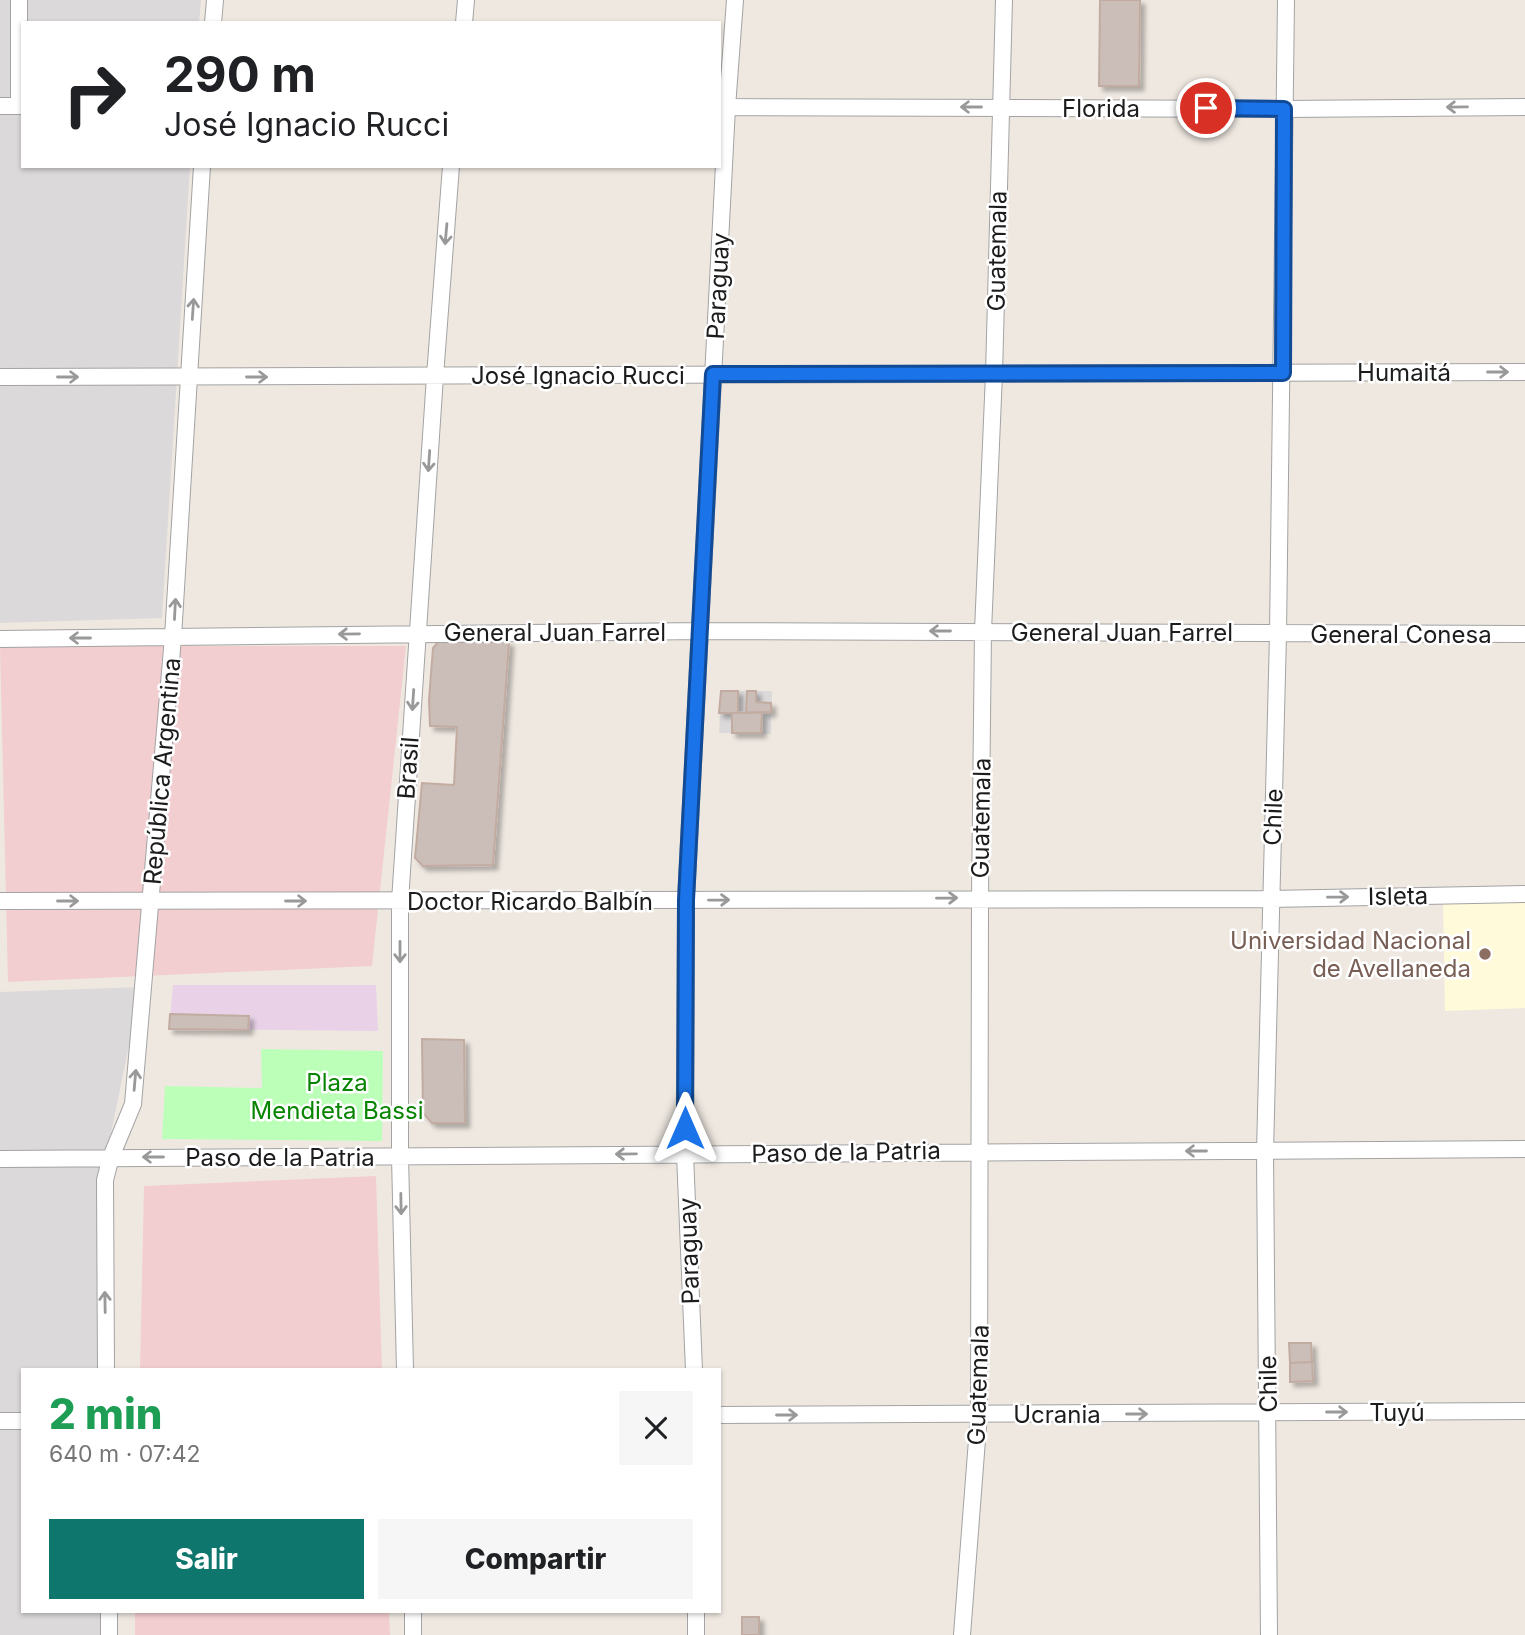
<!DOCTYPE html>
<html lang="es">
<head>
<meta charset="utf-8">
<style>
	:root { --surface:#fff; --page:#f6f6f6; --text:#202124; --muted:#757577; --accent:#0f766e }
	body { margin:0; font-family:Inter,sans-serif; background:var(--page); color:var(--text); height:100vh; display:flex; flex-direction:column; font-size:26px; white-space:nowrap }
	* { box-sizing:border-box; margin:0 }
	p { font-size:23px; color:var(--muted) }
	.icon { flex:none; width:38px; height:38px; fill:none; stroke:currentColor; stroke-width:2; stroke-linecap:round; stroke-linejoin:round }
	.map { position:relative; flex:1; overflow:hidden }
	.side { position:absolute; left:21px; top:1368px; width:700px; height:245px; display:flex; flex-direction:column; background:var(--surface); border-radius:0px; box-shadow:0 2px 5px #0004 }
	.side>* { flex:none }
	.top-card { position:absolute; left:21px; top:21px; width:700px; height:147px; border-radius:0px; box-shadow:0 2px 5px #0004; background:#fff; color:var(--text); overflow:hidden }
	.pin { position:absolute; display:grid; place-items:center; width:60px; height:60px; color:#fff; margin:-30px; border:4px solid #fff; border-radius:50%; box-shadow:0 2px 7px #0007 }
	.me { position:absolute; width:77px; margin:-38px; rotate:0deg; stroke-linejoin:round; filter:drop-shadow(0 0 5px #0008) }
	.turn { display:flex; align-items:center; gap:24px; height:147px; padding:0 28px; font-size:32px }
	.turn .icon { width:91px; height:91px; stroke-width:2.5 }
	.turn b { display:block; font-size:49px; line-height:60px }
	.round { display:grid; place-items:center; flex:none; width:74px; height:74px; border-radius:0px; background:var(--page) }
	.head { display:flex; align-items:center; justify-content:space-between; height:119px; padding:0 28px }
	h1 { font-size:42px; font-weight:800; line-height:52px; color:#1e9e55 }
	.cta { display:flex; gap:14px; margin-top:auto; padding:14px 28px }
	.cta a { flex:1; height:80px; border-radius:0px; background:var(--accent); color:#fff; font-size:28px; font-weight:800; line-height:80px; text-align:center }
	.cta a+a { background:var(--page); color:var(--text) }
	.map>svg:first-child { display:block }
</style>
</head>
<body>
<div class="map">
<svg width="1525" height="1635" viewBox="0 0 1525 1635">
	<defs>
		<filter id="shadow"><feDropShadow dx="4.5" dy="4.5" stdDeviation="2" flood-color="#0004"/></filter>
	</defs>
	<rect width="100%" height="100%" fill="#efe8e1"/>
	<path fill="#dbd9d9" d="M0,0h201l-2,23h-176v143h167l-28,452 -162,5z
		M721,691h51l-1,43 -52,-1z
		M141,987l-40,195v188h-78v242h77v23h-100v-643z"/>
	<path fill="#f2ced1" d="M0,646h406l-34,320 -364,16z
		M376,1176l6,194h-242l4,-184z
		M135,1612h254l1,23h-255z"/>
	<path fill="#e9d2e8" d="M173,985h203l2,46 -209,-2z"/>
	<path fill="#fffada" d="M1525,899v109l-80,3 -2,-111z"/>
	<path fill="#bcffb8" d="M261,1049l122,2 -1,90 -220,-2 3,-53 97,2z"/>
	<path fill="#cbbdb7" stroke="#c2aca2" stroke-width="2" filter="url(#shadow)" d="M1100,0h40l-1,86h-40z
		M438,642h71l-16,223 -70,1 -8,-8 7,-75 32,2 3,-58 -27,-1 -1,-26 4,-52z
		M721,691h17v22h-19z
		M747,691h9v11l15,1v9l-25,1z
		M762,712l-1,21h-29v-20z
		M170,1014l79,2 -1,14 -79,-1z
		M422,1039l42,1 1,83h-33l-9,-10z
		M1289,1343h22l1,19 -22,1z
		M1312,1362l1,19 -23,1v-19z
		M742,1617h17v18h-17z"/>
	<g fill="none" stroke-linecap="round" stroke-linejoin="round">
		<g stroke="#a3a3a3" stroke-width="18">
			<path id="street" d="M213,23l2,-23
				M464,23l2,-23
				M0,106h23
				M19,106v-106
				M719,107l565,2 241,-2
				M0,377l1525,-5
				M0,639l700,-8 825,3
				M0,901l1270,-2 255,-5
				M0,1159l1525,-10
				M106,1370l-1,-190 6,-23 22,-53 40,-467 29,-471
				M405,1370l-5,-214v-255l35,-525 16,-210
				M694,1370l-9,-216 1,-254 41,-793 8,-107
				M719,1415l806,-4
				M0,1421h23
				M109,1612v23
				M413,1612v23
				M696,1612v23
				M962,1635l17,-221 1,-516 3,-267 11,-257 10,-374
				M1269,1635l-4,-483 13,-518 8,-634"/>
		</g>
		<use href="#street" stroke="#fff" stroke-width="16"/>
	</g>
	<defs><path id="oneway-shaft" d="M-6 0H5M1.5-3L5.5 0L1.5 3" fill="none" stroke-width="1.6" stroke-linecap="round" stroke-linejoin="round" transform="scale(1.75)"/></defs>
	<g stroke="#999">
		<use href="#oneway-shaft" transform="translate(971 107) rotate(-180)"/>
		<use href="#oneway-shaft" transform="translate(1457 107) rotate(179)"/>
		<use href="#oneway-shaft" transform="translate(446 234) rotate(95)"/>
		<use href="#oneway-shaft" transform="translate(193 309) rotate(-86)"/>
		<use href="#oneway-shaft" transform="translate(1498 372)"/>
		<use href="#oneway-shaft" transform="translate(68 377)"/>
		<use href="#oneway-shaft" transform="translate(257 377)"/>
		<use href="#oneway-shaft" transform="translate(429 461) rotate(94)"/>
		<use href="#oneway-shaft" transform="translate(175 609) rotate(-87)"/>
		<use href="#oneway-shaft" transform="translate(940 631) rotate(-180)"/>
		<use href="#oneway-shaft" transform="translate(349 634) rotate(179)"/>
		<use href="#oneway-shaft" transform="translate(80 638) rotate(180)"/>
		<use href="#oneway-shaft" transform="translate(413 700) rotate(94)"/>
		<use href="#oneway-shaft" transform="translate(1338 897) rotate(-1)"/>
		<use href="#oneway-shaft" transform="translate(947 898) rotate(-1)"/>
		<use href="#oneway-shaft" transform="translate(719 900) rotate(-1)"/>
		<use href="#oneway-shaft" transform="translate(68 901)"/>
		<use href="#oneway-shaft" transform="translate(296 901)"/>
		<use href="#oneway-shaft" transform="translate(400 952) rotate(90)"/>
		<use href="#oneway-shaft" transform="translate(135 1080) rotate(-85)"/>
		<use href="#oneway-shaft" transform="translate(1196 1151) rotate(-180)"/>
		<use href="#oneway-shaft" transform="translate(626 1154) rotate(179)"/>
		<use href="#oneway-shaft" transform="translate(153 1157) rotate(180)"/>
		<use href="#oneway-shaft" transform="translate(401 1204) rotate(89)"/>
		<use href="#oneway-shaft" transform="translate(105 1302) rotate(-91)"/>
		<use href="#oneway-shaft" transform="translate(1337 1412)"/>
		<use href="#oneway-shaft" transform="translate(1137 1414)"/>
		<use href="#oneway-shaft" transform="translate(787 1415)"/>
	</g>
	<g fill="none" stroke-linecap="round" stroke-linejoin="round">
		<g stroke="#114b97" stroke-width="18">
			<path id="route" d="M685,1128l1,-228 27,-526 570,-1 1,-264 -78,-1"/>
		</g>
		<use href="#route" stroke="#1a73e8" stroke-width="12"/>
	</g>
	<circle fill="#8d6e63" stroke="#fff" stroke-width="2.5" cx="1485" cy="954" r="7"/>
	<g text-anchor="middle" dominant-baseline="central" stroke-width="5" stroke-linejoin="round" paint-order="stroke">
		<g font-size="24" fill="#1c1c1c" stroke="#fff">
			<text x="1101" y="108">Florida</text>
			<text transform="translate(997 251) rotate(-89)">Guatemala</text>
			<text transform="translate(718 286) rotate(-87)">Paraguay</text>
			<text x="1404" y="372">Humaitá</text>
			<text x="578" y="375">José Ignacio Rucci</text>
			<text x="555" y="632">General Juan Farrel</text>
			<text x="1122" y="632">General Juan Farrel</text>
			<text x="1401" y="634">General Conesa</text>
			<text transform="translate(408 768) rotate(-86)">Brasil</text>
			<text transform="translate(162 771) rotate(-85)">República Argentina</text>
			<text transform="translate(1273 817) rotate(-88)">Chile</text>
			<text transform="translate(981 818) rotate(-89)">Guatemala</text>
			<text transform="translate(1398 896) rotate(-1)">Isleta</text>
			<text x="530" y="901">Doctor Ricardo Balbín</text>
			<text transform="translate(846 1152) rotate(-1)">Paso de la Patria</text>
			<text x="280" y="1157">Paso de la Patria</text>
			<text transform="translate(689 1251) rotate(-92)">Paraguay</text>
			<text transform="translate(1268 1384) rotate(-91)">Chile</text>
			<text transform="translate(978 1385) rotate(-88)">Guatemala</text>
			<text x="1397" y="1412">Tuyú</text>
			<text x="1057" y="1414">Ucrania</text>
		</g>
		<g font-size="24" fill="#785e54" stroke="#fff" text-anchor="end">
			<text x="1471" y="940">Universidad Nacional<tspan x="1471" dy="28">de Avellaneda</tspan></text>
		</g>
		<g font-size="24" fill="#078400" stroke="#fff">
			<text x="337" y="1082">Plaza<tspan x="337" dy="28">Mendieta Bassi</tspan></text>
		</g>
	</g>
</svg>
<div class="pin" style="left:1206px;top:108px;background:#d93025"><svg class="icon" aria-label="arrive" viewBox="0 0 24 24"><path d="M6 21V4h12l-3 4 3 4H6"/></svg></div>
<svg class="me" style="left:685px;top:1128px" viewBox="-20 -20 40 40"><path d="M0-17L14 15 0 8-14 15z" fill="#1a73e8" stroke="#fff" stroke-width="4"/></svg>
<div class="top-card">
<div class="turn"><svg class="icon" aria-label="right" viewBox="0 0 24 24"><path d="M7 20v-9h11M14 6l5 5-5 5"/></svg><div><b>290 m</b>José Ignacio Rucci</div></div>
</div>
<section class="side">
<div class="head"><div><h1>2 min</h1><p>640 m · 07:42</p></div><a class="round"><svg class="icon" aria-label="close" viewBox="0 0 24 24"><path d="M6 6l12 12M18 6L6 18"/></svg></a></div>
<div class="cta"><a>Salir</a><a>Compartir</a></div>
</section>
</div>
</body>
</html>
